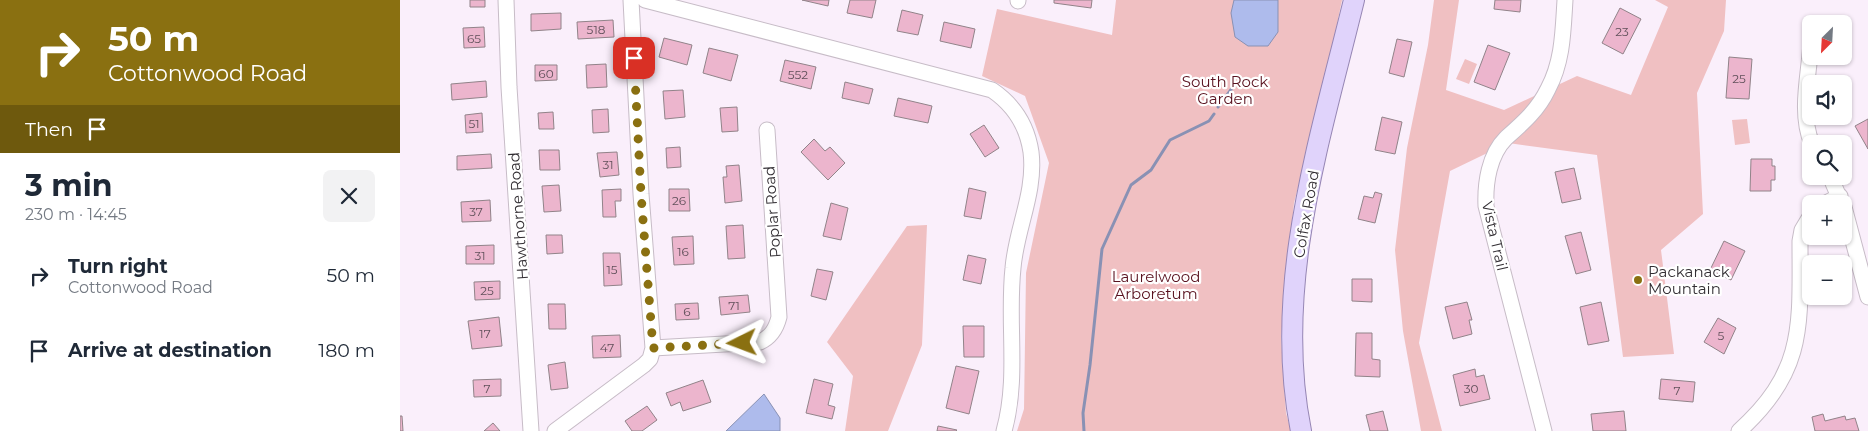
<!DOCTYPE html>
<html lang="en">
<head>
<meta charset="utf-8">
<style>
	:root { --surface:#fff; --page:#f2f2f3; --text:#1f2937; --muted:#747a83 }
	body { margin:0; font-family:Montserrat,sans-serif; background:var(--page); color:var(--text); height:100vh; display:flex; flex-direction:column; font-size:19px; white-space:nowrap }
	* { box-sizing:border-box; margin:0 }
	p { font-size:16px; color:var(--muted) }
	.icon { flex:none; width:28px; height:28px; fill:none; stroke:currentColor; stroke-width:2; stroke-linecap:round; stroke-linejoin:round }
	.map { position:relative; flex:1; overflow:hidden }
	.panel { display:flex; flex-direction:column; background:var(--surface); width:400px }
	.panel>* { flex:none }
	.top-card { background:#8a7011; color:#fff; overflow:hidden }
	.needle { width:32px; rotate:204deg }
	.controls { position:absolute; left:1402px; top:15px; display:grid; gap:10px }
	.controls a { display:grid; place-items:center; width:50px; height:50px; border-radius:8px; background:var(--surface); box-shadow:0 1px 4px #0004; font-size:25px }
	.pin { position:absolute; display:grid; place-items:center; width:42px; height:42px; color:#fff; margin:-21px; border-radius:10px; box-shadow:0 2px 8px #0006 }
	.me { position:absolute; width:55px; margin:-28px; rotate:267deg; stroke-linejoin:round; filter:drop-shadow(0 0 4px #0008) }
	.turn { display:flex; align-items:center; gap:18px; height:105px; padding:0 25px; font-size:22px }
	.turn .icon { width:65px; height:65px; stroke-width:2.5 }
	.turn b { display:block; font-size:35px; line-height:42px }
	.then { display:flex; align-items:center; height:48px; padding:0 25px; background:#0003; gap:10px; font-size:19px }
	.round { display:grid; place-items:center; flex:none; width:52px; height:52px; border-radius:8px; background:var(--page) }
	.headline { display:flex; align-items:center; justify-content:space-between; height:85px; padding:0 25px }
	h1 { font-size:30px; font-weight:700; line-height:38px }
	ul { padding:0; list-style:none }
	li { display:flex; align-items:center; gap:15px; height:75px; padding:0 25px }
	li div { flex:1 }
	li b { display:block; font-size:19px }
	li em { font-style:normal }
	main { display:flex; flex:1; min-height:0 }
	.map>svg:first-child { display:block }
</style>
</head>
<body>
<main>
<section class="panel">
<div class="top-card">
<div class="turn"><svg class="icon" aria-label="right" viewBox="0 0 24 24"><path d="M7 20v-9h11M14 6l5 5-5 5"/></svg><div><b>50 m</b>Cottonwood Road</div></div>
<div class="then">Then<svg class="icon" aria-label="arrive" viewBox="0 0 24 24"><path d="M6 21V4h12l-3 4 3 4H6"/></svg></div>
</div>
<div class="headline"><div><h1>3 min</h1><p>230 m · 14:45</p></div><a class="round"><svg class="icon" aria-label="close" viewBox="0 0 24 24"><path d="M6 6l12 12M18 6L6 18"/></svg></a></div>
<ul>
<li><svg class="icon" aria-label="right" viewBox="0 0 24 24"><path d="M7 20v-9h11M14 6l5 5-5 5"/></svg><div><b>Turn right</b><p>Cottonwood Road</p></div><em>50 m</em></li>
<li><svg class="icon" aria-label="arrive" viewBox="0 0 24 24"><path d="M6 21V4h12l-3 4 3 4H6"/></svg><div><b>Arrive at destination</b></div><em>180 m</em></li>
</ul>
</section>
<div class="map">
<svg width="1468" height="431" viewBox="0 0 1468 431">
	<rect width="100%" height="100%" fill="#faeffb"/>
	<path fill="#f0c0c2" d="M716,0h226l-17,83 -31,120 -13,134 5,76 5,18h-274l7,-22 2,-136 23,-110 -24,-67 -43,-20 15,-67 115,26z
		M1034,0h25l-13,90 58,20 73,-34 54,19 37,-88 -13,-7h71l-2,31 -27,62 6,121 -42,36 13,104 -51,3 -26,-202 -89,-12 -58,28 -31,172 23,88h-21l-18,-100 -8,-81 12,-102 21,-103z
		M1065,59l12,5 -8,20 -13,-5z
		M1347,119l3,24 -15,2 -3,-25z
		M527,225l-5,120 -34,86h-43l8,-55 -26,-34 80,-116z"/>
	<path fill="#aebbec" stroke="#8991b4" d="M834,0h44v32l-10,14h-20l-13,-9 -4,-24z
		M364,394l16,24v13h-54z"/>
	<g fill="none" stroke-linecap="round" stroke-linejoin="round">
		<path stroke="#8991b4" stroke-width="3" d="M818,107l18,-24
			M684,431l-1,-18 7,-48 12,-116 29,-64 20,-15 19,-30 39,-19 5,-7"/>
	</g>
	<path fill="#ecb5cd" stroke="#918389" d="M70,0h15v7h-15z
		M402,0h27l-1,6z
		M450,0h26l-4,18 -25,-5z
		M654,0h38l-1,8 -37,-5z
		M1095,0h26l-1,12 -26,-3z
		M1220,8l21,11 -18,35 -21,-11z
		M502,10l21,5 -5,20 -21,-4z
		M161,13v16l-30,2v-17z
		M213,20l1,17 -36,2 -1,-17z
		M544,22l31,7 -4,19 -31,-7z
		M84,27l1,20 -21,1 -1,-20z
		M264,38l28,7 -5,20 -28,-8z
		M997,39l15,3 -8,35 -15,-4z
		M1088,45l22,8 -15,37 -21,-8z
		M309,48l29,7 -7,26 -28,-8z
		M1329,57l23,2 -3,40 -23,-1z
		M385,60l31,7 -5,22 -31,-8z
		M206,64l1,23 -20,1 -1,-23z
		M135,65h22v15l-22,1z
		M86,81l1,16 -35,3 -1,-16z
		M445,82l28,7 -4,15 -27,-6z
		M283,90l2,27 -20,2 -2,-28z
		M498,98l34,8 -4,17 -34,-7z
		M337,107l1,24 -16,1 -2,-24z
		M208,109l1,23 -16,1 -1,-23z
		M153,112l1,17h-15l-1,-16z
		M82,113l1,19 -17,1 -1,-18z
		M982,117l20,5 -7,32 -20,-4z
		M1468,119v30l-13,-23z
		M584,125l15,23 -14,9 -15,-23z
		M414,139l11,12 5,-4 15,16 -17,17 -27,-28z
		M280,147l1,20 -14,1 -1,-20z
		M139,150h20l1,20h-20z
		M217,152l2,23 -19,2 -3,-24z
		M91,154l1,14 -35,2v-14z
		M1351,159h21v7h3v14h-4v11h-21z
		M339,165l3,36 -17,2 -2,-26h4l-1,-11z
		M1174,168l7,31 -19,4 -7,-31z
		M159,185l2,26 -17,1 -2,-26z
		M569,188l17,4 -5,27 -17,-3z
		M221,189v12h-6l1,16h-13l-1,-27z
		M269,189h20l1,22h-21z
		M975,192l7,2 -7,29 -17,-4 6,-23 9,2z
		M90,200l1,21 -29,1 -1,-20z
		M431,203l17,5 -7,32 -18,-4z
		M343,225l2,33 -17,1 -2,-33z
		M1181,232l10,38 -15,4 -11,-38z
		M146,235h16l1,18 -16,1z
		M293,236l1,28 -20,1 -2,-28z
		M1324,241l21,10 -14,29 -21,-10z
		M94,245v19h-28v-18z
		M203,253h17l2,32 -18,1z
		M568,255l18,4 -5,25 -18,-4z
		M417,269l16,3 -7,28 -15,-4z
		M952,279h20v23l-20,-1z
		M100,281v18l-25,1 -1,-18z
		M348,295l2,17 -29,3 -2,-18z
		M1067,302l5,18h-3l3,14 -19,5 -8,-32z
		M1201,302l8,39 -21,4 -8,-38z
		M298,303l1,16 -23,1 -1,-16z
		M148,304h17l1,25h-17z
		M99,317l3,29 -30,3 -4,-28z
		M1318,318l18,10 -12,26 -20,-12z
		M563,326h21v31h-20z
		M956,333h16v26l8,1v17l-25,-1z
		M220,335l1,22 -28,1 -1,-22z
		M165,362l3,26 -17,2 -3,-25z
		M556,366l23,5 -10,43 -23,-6z
		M1075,369l1,8 8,-2 6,24 -30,7 -7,-31z
		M101,379v17l-27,1 -1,-17z
		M414,379l19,5 -5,21 7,2 -3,12 -26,-6z
		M1261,379l34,3 -2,20 -34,-3z
		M303,380l8,22 -28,9 -3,-9 -9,4 -5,-13z
		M247,406l10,14 -15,11h-10l-7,-10z
		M983,411l5,20h-18l-4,-16z
		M1224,411l2,20h-33l-2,-17z
		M1423,414l2,7 20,-5 1,4 9,-2 4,13h-44l-3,-14z
		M0,416h2l1,15h-3z
		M93,423l7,8h-16z
		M538,426l19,4 -1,1h-19z"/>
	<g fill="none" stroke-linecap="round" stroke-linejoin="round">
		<g stroke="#c7bcc7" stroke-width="17">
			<path id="minor" d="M106,0l3,87 22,344
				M245,0l347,90c22,15 35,35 39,62 5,40 -15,77 -18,116 -6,55 6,109 -9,163
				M618,1v-1
				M1411,43c-2,32 -12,70 1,101
				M1430,176l12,28
				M1424,204l16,-8
				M1444,207l24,90
				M253,348l107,-6c11,-5 16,-13 19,-25l-12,-187
				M155,431l89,-66 6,-6 3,-11 -12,-154 -10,-194
				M1144,431l-58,-225c-1,-23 3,-51 20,-68 17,-15 32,-28 42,-49 15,-28 15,-58 17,-89
				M1339,431c67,-60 61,-107 61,-190l2,-11 9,-15"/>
		</g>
		<g stroke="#9686b4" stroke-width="22">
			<path id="major" d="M901,431c-29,-145 19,-291 53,-431"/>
		</g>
		<use href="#minor" stroke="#fff" stroke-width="15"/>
		<use href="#major" stroke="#e0d3fb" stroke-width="20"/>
	</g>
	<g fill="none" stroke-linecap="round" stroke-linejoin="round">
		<path stroke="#8a7011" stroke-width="9" stroke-dasharray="0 16.2" d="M234,58l7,136 12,154 89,-5"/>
	</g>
	<circle fill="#8a7011" stroke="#fff" stroke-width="2" cx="1238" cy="280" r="5"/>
	<g text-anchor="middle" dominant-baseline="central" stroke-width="4.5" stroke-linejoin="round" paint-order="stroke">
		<g font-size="12" fill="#60505a">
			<text x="196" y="29">518</text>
			<text x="1222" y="31">23</text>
			<text x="74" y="38">65</text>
			<text x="146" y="73">60</text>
			<text x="398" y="74">552</text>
			<text x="1339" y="78">25</text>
			<text x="74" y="123">51</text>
			<text x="208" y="164">31</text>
			<text x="279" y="200">26</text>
			<text x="76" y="211">37</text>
			<text x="283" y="251">16</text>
			<text x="80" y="255">31</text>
			<text x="212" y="269">15</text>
			<text x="87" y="290">25</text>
			<text x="334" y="305">71</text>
			<text x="287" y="311">6</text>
			<text x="85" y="333">17</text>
			<text x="1321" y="335">5</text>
			<text x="207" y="347">47</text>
			<text x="87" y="388">7</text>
			<text x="1071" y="388">30</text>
			<text x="1277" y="390">7</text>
		</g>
		<g font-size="15" fill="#59121f" stroke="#fff">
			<text x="825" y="81">South Rock<tspan x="825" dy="17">Garden</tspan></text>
			<text x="756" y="276">Laurelwood<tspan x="756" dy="17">Arboretum</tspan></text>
		</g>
		<g font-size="15" fill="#322e33" stroke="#fff">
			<text transform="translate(372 212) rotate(-94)">Poplar Road</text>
			<text transform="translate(906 214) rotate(-80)">Colfax Road</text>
			<text transform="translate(118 216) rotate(-94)">Hawthorne Road</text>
			<text transform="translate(1095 236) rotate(77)">Vista Trail</text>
		</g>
		<g font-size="15" fill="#322e33" stroke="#fff" text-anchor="start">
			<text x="1248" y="271">Packanack<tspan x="1248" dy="17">Mountain</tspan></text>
		</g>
	</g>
</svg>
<div class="controls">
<a><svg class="needle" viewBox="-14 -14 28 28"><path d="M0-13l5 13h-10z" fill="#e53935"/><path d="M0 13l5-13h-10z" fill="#747a83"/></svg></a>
<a><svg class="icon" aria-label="sound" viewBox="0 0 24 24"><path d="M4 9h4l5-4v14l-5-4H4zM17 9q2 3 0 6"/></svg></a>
<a><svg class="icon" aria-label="search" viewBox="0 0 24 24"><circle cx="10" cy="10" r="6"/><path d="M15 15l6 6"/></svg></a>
<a>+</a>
<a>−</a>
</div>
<div class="pin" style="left:234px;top:58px;background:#d93025"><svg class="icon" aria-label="arrive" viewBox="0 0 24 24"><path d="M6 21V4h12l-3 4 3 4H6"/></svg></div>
<svg class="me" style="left:342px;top:343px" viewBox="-20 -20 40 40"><path d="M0-17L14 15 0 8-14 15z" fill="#8a7011" stroke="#fff" stroke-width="4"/></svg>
</div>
</main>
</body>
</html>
